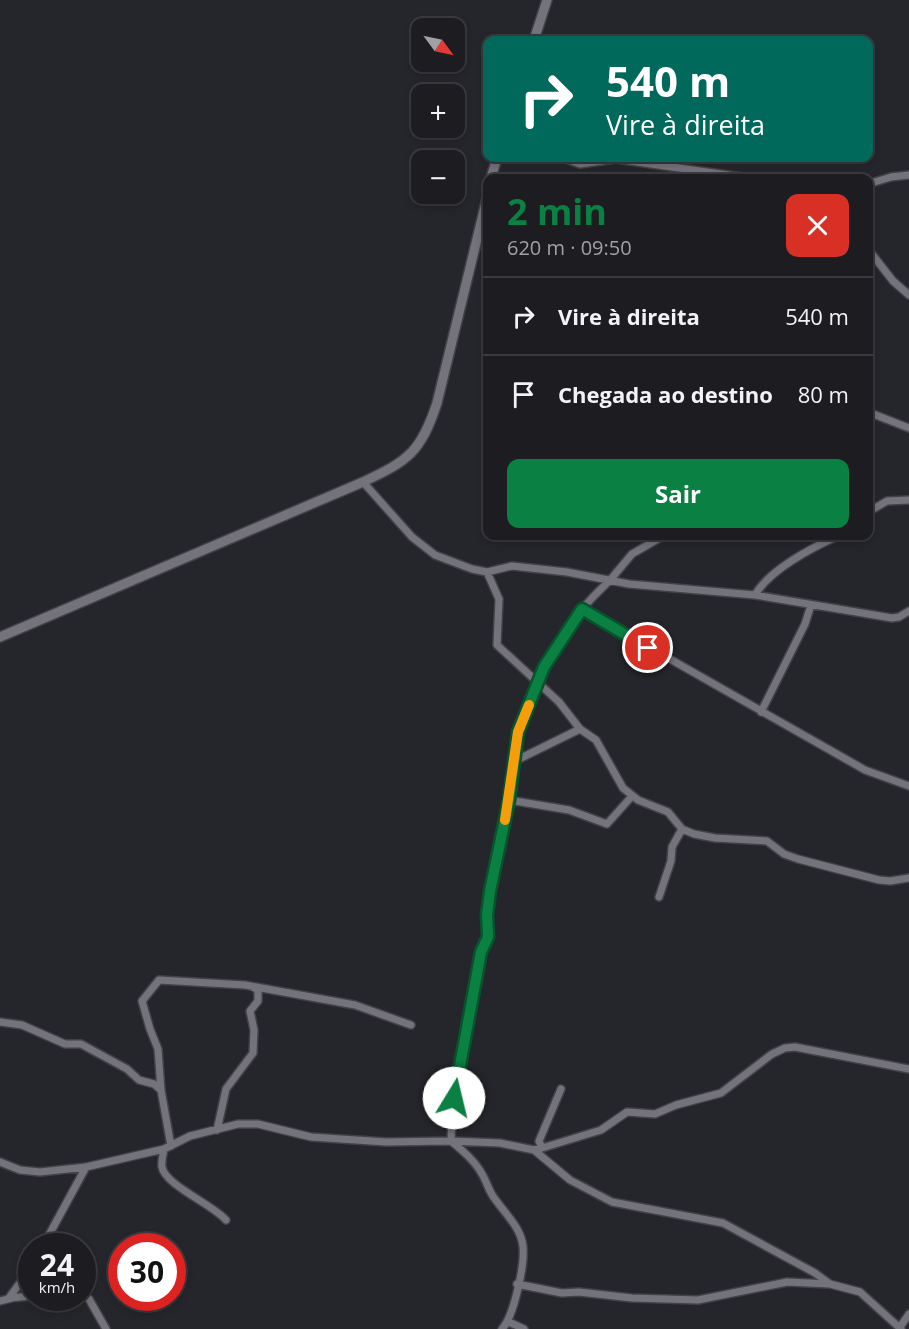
<!DOCTYPE html>
<html lang="pt">
<head>
<meta charset="utf-8">
<style>
	:root { --surface:#1c1c21; --page:#25252a; --text:#f1f3f6; --muted:#a0a1a5; --line:#3a3a3f; --accent:#0b8043 }
	body { margin:0; font-family:"Open Sans",sans-serif; background:var(--page); color:var(--text); height:100vh; display:flex; flex-direction:column; font-size:22px; white-space:nowrap }
	* { box-sizing:border-box; margin:0 }
	p { font-size:20px; color:var(--muted) }
	.icon { flex:none; width:33px; height:33px; fill:none; stroke:currentColor; stroke-width:2; stroke-linecap:round; stroke-linejoin:round }
	.map { position:relative; flex:1; overflow:hidden }
	.side { position:absolute; left:483px; top:174px; width:390px; height:366px; display:flex; flex-direction:column; background:var(--surface); border-radius:12px; box-shadow:0 3px 9px #0003,0 0 0 2px var(--line) }
	.side>* { flex:none }
	.hud { position:absolute; left:483px; top:36px; width:390px; height:126px; border-radius:12px; box-shadow:0 3px 9px #0003,0 0 0 2px var(--line); background:#00695c; color:#fff; overflow:hidden }
	.needle { width:39px; rotate:123deg }
	.tools { position:absolute; left:411px; top:18px; display:grid; gap:12px }
	.tools a { display:grid; place-items:center; width:54px; height:54px; border-radius:12px; background:var(--surface); box-shadow:0 3px 9px #0003,0 0 0 2px var(--line); font-size:30px }
	.speed { position:absolute; left:18px; top:1233px; display:flex; gap:12px; font-size:30px; font-weight:700; text-align:center }
	.speed>* { display:grid; place-content:center; width:78px; height:78px; border-radius:50%; background:var(--surface); box-shadow:0 3px 9px #0003,0 0 0 2px var(--line); line-height:1 }
	.speed small { font-size:15px; font-weight:400 }
	.speed .limit { border:9px solid #d22; background:#fff; color:#111 }
	.pin { position:absolute; display:grid; place-items:center; width:51px; height:51px; color:#fff; margin:-26px; border:3px solid #fff; border-radius:50%; box-shadow:0 2px 6px #0007 }
	.me { position:absolute; width:66px; margin:-33px; rotate:9deg; stroke-linejoin:round; filter:drop-shadow(0 0 4px #0008) }
	.turn { display:flex; align-items:center; gap:21px; height:126px; padding:0 24px; font-size:27px }
	.turn .icon { width:78px; height:78px; stroke-width:2.5 }
	.turn b { display:block; font-size:42px; line-height:51px }
	.round { display:grid; place-items:center; flex:none; width:63px; height:63px; border-radius:12px; background:var(--page) }
	.summary { display:flex; align-items:center; justify-content:space-between; height:102px; padding:0 24px }
	h1 { font-size:36px; font-weight:700; line-height:45px; color:var(--accent) }
	.primary-button { display:flex; gap:12px; margin-top:auto; padding:12px 24px }
	.primary-button a { flex:1; height:69px; border-radius:12px; background:var(--accent); color:#fff; font-size:24px; font-weight:700; line-height:69px; text-align:center }
	ul { padding:0; list-style:none }
	li { display:flex; align-items:center; gap:18px; height:78px; padding:0 24px; border-top:2px solid var(--line) }
	li div { flex:1 }
	li b { display:block; font-size:22px }
	li em { font-style:normal }
	.map>svg:first-child { display:block }
</style>
</head>
<body>
<div class="map">
<svg width="909" height="1329" viewBox="0 0 909 1329">
	<rect width="100%" height="100%" fill="#25252c"/>
	<g fill="none" stroke-linecap="round" stroke-linejoin="round">
		<g stroke="#414146" stroke-width="10">
			<path id="minor" d="M563,158l17,6 36,-5 133,19
				M868,184l23,-7 18,-2
				M868,249l25,32 16,14
				M868,412l41,16
				M363,482l49,55 23,18 37,14 15,3 25,-6 55,6 62,12 126,11 137,23 7,-1 10,-6
				M868,512l19,-11 22,-1
				M663,536l-31,18 -21,25 -18,18 -11,12 -38,58 -26,65 -9,68 -19,91 -3,24 1,22 -7,15c-12,62 -29,126 -30,189l49,2 34,7 8,-2 59,-18 26,-18 28,2 21,-9 45,-12 51,-39 13,-6 10,-1 114,22
				M487,572l12,27 -2,46 62,57 21,27 16,11 27,48 15,12 30,12 14,17 12,5 21,4 52,3 17,13 14,5 81,21 11,1 19,-3
				M755,595c14,-25 58,-48 83,-59
				M582,609l283,161 44,16
				M761,712l44,-88 6,-19
				M513,762l67,-33
				M509,800l60,10 38,14 25,-28
				M659,897l12,-36 1,-14 10,-18
				M0,1022l22,3 43,19h16l46,25 12,11 15,4 7,6
				M217,1130l9,-41 27,-36 1,-23 -4,-19 8,-10v-12l-4,-1
				M171,1146l-10,-56 -3,-41 -8,-20 -8,-28 17,-21 86,5 110,20 56,20
				M542,1148l-3,-7 22,-52
				M164,1149c-1,6 -3,13 -2,18 3,18 50,37 64,53
				M534,1150l36,30 42,22 111,21 92,50 15,11
				M0,1162l20,8 20,2 46,-5 78,-18 26,-13 48,-12h20l53,13 75,5 65,-1c12,10 24,20 31,33 5,8 7,18 13,25 9,13 23,26 27,42 5,18 -8,75 -20,88
				M43,1246l43,-79
				M517,1284l45,9 17,-1 53,6 66,2 89,-18 43,2 30,8 41,37
				M82,1295l7,4 17,30
				M9,1298l23,-2
				M0,1301l12,-3h-3l23,-32
				M509,1322l15,7
				M900,1327l9,-13"/>
		</g>
		<g stroke="#414146" stroke-width="12">
			<path id="tertiary" d="M534,40l13,-40
				M491,178l6,-20
				M0,637l363,-155c45,-21 58,-30 74,-79l51,-209"/>
		</g>
		<use href="#minor" stroke="#74737c" stroke-width="7"/>
		<use href="#tertiary" stroke="#74737c" stroke-width="9"/>
	</g>
	<g fill="none" stroke-linecap="round" stroke-linejoin="round">
		<g stroke="#07532c" stroke-width="15">
			<path id="route" d="M454,1098l27,-146 7,-15 -1,-22 3,-24 19,-91 9,-68 26,-65 38,-58 66,39"/>
		</g>
		<use href="#route" stroke="#0b8043" stroke-width="10"/>
		<path stroke="#f59e0b" stroke-width="10" d="M505,820l13,-88 11,-27"/>
	</g>
</svg>
<div class="tools">
<a><svg class="needle" viewBox="-14 -14 28 28"><path d="M0-13l5 13h-10z" fill="#e53935"/><path d="M0 13l5-13h-10z" fill="#a0a1a5"/></svg></a>
<a>+</a>
<a>−</a>
</div>
<div class="speed"><div>24<small>km/h</small></div><div class="limit">30</div></div>
<div class="pin" style="left:648px;top:648px;background:#d93025"><svg class="icon" aria-label="arrive" viewBox="0 0 24 24"><path d="M6 21V4h12l-3 4 3 4H6"/></svg></div>
<svg class="me" style="left:454px;top:1098px" viewBox="-20 -20 40 40"><circle r="19" fill="#fff"/><path d="M0-13L10 11 0 6-10 11z" fill="#0b8043"/></svg>
<div class="hud">
<div class="turn"><svg class="icon" aria-label="right" viewBox="0 0 24 24"><path d="M7 20v-9h11M14 6l5 5-5 5"/></svg><div><b>540 m</b>Vire à direita</div></div>
</div>
<section class="side">
<div class="summary"><div><h1>2 min</h1><p>620 m · 09:50</p></div><a class="round" style="background:#d93025;color:#fff"><svg class="icon" aria-label="close" viewBox="0 0 24 24"><path d="M6 6l12 12M18 6L6 18"/></svg></a></div>
<ul>
<li><svg class="icon" aria-label="right" viewBox="0 0 24 24"><path d="M7 20v-9h11M14 6l5 5-5 5"/></svg><div><b>Vire à direita</b></div><em>540 m</em></li>
<li><svg class="icon" aria-label="arrive" viewBox="0 0 24 24"><path d="M6 21V4h12l-3 4 3 4H6"/></svg><div><b>Chegada ao destino</b></div><em>80 m</em></li>
</ul>
<div class="primary-button"><a>Sair</a></div>
</section>
</div>
</body>
</html>
